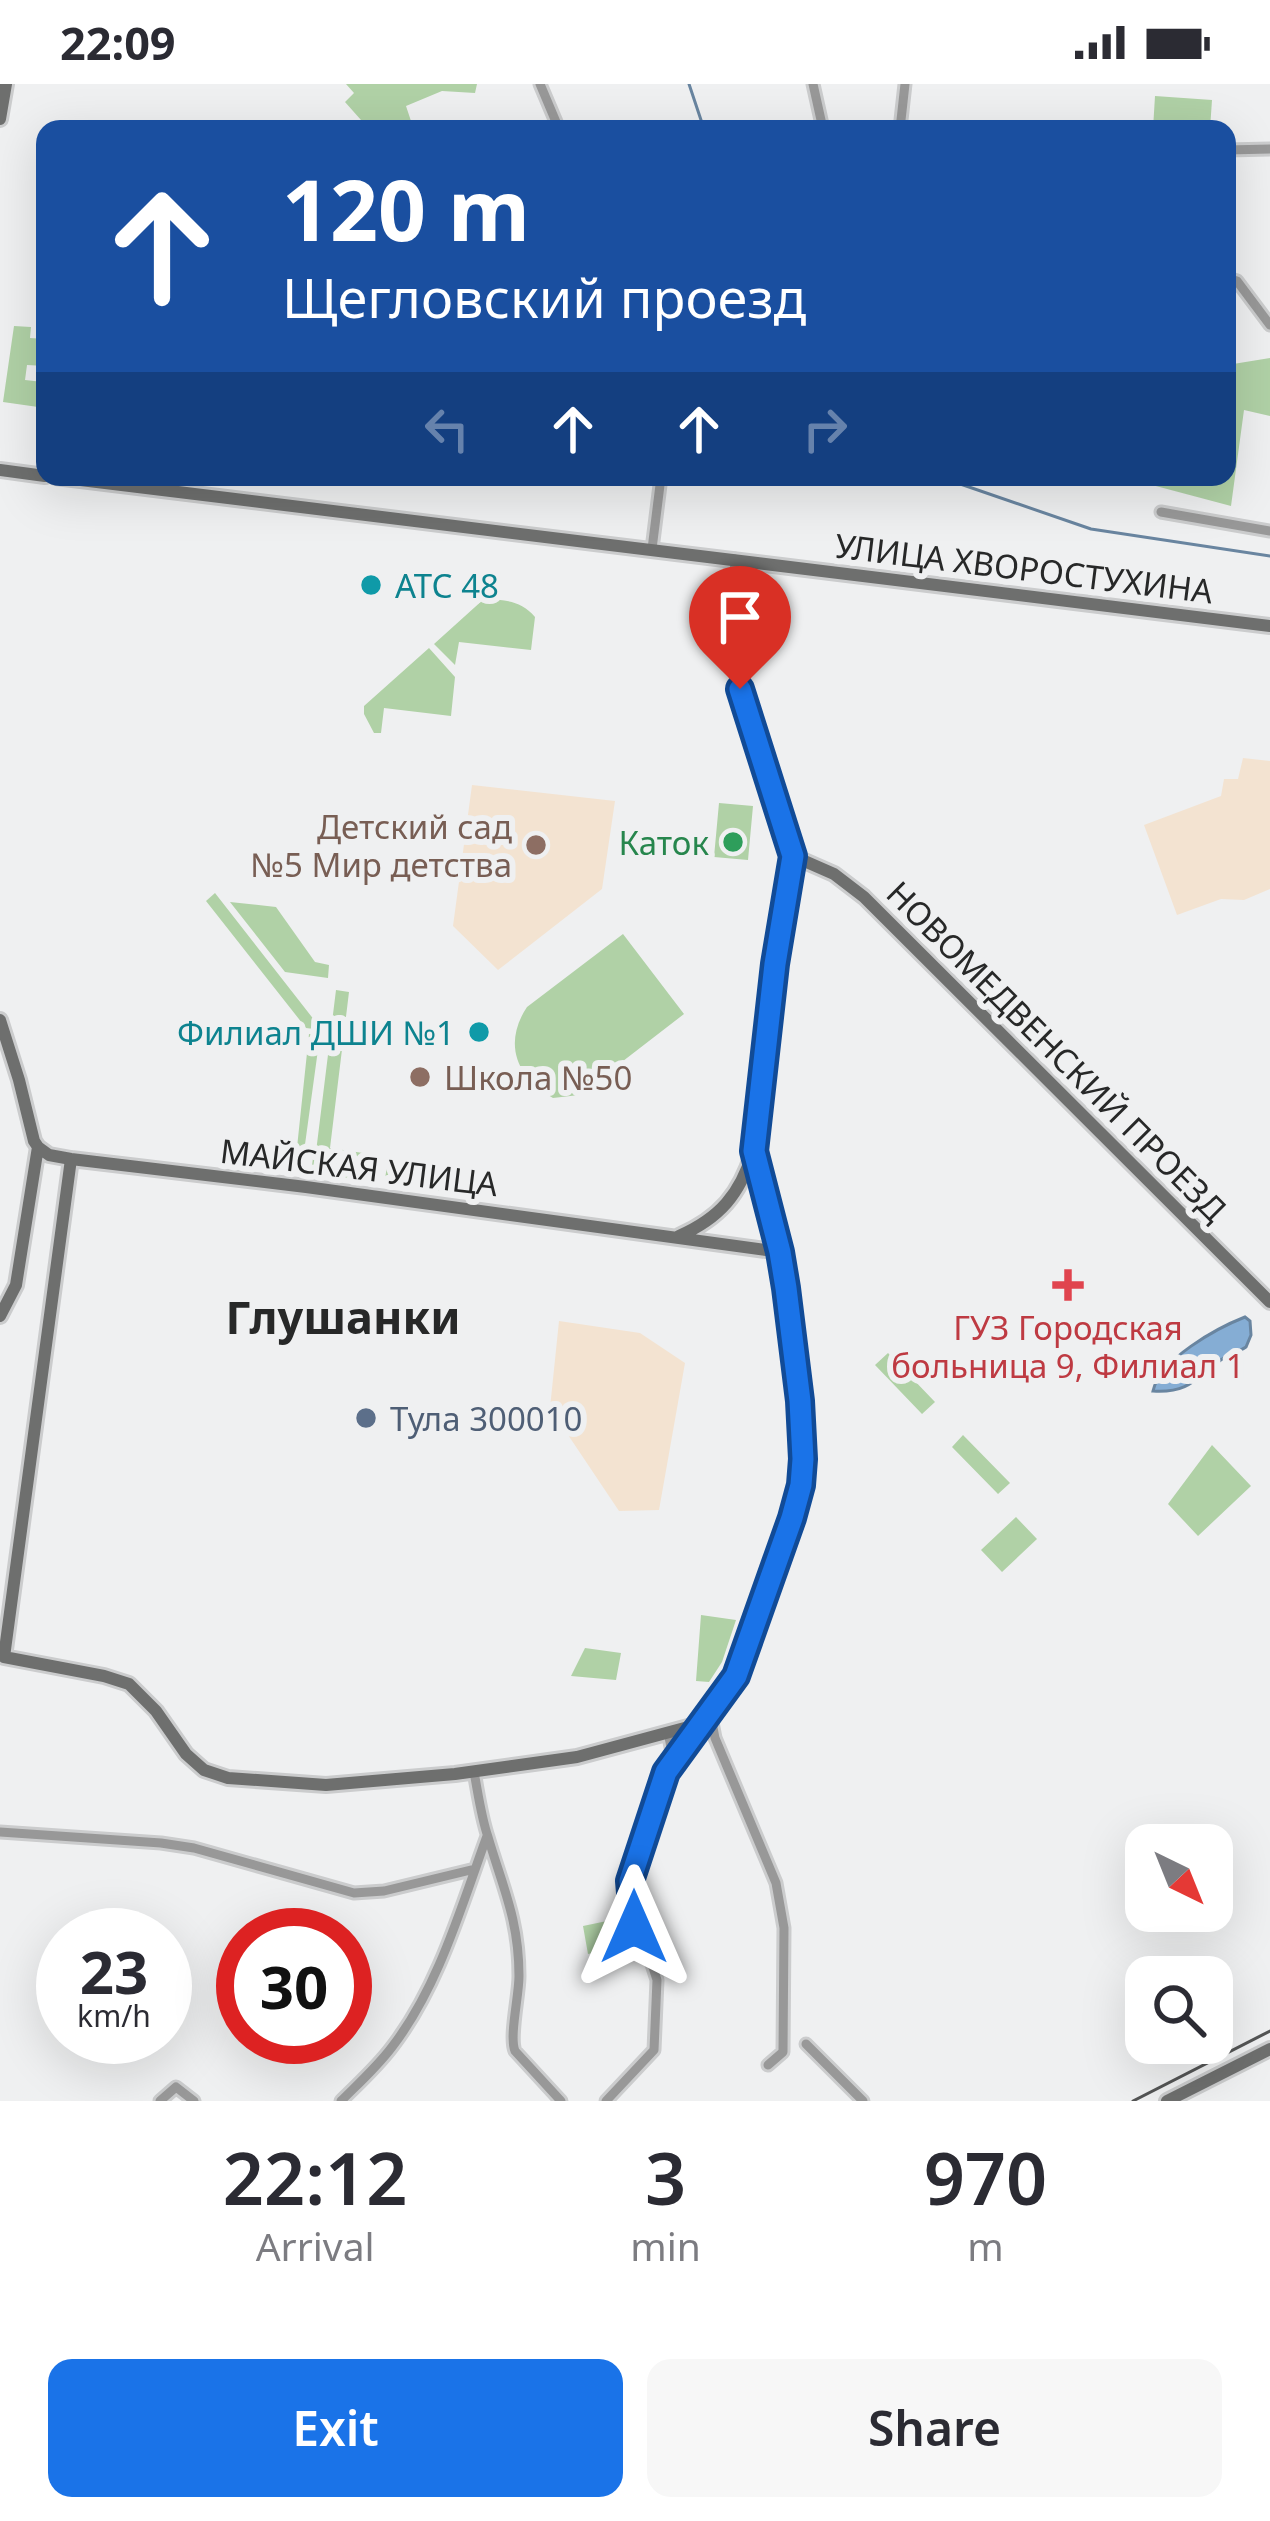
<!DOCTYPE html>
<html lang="en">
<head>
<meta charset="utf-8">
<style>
	:root { --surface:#fff; --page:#f7f7f7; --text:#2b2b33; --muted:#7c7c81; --accent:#1a73e8 }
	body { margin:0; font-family:"Noto Sans",sans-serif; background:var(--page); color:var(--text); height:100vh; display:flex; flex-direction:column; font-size:45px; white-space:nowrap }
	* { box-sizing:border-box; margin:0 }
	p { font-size:39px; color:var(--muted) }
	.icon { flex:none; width:66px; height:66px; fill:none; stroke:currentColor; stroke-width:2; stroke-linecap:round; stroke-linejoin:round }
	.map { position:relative; height:2017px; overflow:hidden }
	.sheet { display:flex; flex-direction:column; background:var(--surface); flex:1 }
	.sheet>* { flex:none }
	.banner { position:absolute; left:36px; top:36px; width:1200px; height:366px; border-radius:24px; box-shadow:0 12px 48px #0002; background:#1a4fa0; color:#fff; overflow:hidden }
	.needle { width:78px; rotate:137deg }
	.fabs { position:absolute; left:1125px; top:1740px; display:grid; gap:24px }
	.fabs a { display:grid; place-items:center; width:108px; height:108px; border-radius:24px; background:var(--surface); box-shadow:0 12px 48px #0002; font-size:60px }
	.speed { position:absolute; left:36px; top:1824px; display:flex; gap:24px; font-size:60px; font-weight:700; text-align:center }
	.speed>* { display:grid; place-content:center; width:156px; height:156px; border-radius:50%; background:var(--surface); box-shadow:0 12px 48px #0002; line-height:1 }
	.speed small { font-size:30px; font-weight:400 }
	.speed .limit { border:18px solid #d22; background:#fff; color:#111 }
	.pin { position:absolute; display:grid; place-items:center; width:102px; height:102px; color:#fff; margin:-123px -51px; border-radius:50% 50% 50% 0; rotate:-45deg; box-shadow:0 0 12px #0007 }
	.pin .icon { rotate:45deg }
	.me { position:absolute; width:132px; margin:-66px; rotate:0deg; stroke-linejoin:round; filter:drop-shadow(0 0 9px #0008) }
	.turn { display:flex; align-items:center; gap:42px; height:252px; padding:0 48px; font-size:54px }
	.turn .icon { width:156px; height:156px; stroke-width:2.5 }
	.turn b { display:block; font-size:84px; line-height:102px }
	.lanes { display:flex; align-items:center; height:114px; padding:0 48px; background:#0003; justify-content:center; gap:60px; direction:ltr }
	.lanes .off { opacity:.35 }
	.eta { display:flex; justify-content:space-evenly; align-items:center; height:204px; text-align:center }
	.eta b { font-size:72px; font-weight:600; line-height:84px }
	.button { display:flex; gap:24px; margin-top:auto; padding:24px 48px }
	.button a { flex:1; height:138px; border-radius:24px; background:var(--accent); color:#fff; font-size:48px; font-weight:600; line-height:138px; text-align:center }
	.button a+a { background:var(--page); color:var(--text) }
	.status { display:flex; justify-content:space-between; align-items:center; height:84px; padding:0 60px; background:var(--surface); direction:ltr }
	.status svg { height:33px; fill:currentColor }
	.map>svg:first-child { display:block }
</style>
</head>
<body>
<div class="status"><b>22:09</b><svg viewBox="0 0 49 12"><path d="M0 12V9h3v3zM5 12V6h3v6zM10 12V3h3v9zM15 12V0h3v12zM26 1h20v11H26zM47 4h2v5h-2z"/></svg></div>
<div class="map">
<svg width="1270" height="2017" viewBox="0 0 1270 2017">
	<rect width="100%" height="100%" fill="#eff0f1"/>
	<path fill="#f3e3d1" d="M1243,674l27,3v128l-26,11 -23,-1 -44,16 -33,-90 77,-29 3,-17h14z
		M472,701l143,16 -13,88 -104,81 -45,-44z
		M559,1237l81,12 45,30 -26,147 -40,1 -69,-103z"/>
	<path fill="#b0d1a6" d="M346,0h131l-2,9 -33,-2 -36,15 7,21 -2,2h-42l-24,-27 9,-9z
		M1155,12l57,4 -2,29h-57z
		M14,242l17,1 -1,11 15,1v27l-18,-1 -2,15 18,2 2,-8v34l-42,-6z
		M1270,274v58l-26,-6 -13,96 -109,-29h105v-112z
		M485,514c21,3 36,2 50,19l-4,33 -72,-8 -4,23 -21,-21z
		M429,564l26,29 -4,39 -67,-8 -3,25h-7l-10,-19v-8z
		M719,719l34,3 -5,54 -34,-3z
		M215,809l107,137 -16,-2 -100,-127z
		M230,818l46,5 39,55 14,3 -1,13 -43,-6z
		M623,850l61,80 -105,81 -26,3c-37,-20 -50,-55 -26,-91z
		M336,906l13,2 -19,156 46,7 -1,5 -59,-8z
		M309,950l11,1 -17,124 -7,-2z
		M313,1074l63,8 -2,15 -63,-8z
		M387,1083l93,12 -3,16 -93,-11z
		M888,1269l47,49 -13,12 -47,-49z
		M963,1351l47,48 -12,11 -46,-47z
		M1212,1361l39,41 -53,50 -30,-32z
		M1016,1433l21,22 -35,33 -21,-22z
		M701,1531l35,5 -14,42 -13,20 -13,-1z
		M585,1564l36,5 -5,27 -45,-4z
		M626,1833l5,28 -43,9 -5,-28z"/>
	<path fill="#85add4" stroke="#6985a0" stroke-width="3" d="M1245,1233l5,4 1,14 -5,12c-9,6 -20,8 -28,15 -24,19 -32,31 -65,29 7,-32 64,-63 92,-74z"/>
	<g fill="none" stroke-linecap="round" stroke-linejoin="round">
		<path stroke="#6985a0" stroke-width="3" d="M689,0l15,45
			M940,393l151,52 179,27"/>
		<g stroke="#cbcccd" stroke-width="15">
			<path id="street" d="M540,0l19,45
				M813,0l10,45
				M900,45l5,-45
				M1227,66l43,-1
				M1227,194l10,3 33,44
				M1161,428l109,19
				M652,465l9,-72
				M735,475l-6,95 64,202
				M474,1688c4,21 7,44 14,65 15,51 31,83 31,139 0,20 -10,61 -4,75l46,50
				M666,1688l44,-60 5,26 61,145 8,45 -1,124 -15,13
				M0,1748l161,11 33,5 160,45 30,-2 91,-22
				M806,1960l57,57
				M160,2017l16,-14 18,14
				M341,2017c18,-18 36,-34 51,-54 47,-61 69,-140 95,-211
				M606,2017l48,-51 3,-70 -8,-25 -15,-28 -4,-46 42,-129 -4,-20"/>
		</g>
		<g stroke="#cbcccd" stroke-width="18">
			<path id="secondary" d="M0,35l6,-35
				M0,386l45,6
				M56,393l1214,149
				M0,936l19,60 15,61 4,6
				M38,1063l11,8 22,4 235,28 474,65
				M71,1075l-67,498 100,19 25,8 27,27 30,43 18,16 24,8 98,7 129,-11 122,-17 115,-31 18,-14 26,-36 56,-158 9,-33 2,-26 -3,-58 -14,-113 -32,-137 21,-187 18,-108 41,18 30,23 406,405
				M679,1152c41,-18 61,-42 74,-84
				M0,1232l16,-31 22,-138
				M1167,2017l103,-52"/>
		</g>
		<use href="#street" stroke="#989898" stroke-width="9"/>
		<use href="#secondary" stroke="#6e6f6e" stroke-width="12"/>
		<path stroke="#545555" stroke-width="3" d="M1133,2017l137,-70"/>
	</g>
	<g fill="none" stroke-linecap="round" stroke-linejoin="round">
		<g stroke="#114b97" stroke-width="30">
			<path id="route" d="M634,1843l-4,-46 36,-109 70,-96 56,-158 9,-33 2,-26 -3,-58 -14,-113 -6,-36 -26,-101 21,-187 18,-108 -53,-167"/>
		</g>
		<use href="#route" stroke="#1a73e8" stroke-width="21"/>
	</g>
	<g fill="#0f9aa8" stroke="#eff0f1" stroke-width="4.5">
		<circle cx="371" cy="501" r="12"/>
		<circle cx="479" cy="948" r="12"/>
	</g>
	<circle fill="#2e9e5b" stroke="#eff0f1" stroke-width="4.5" cx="733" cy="758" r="12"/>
	<g fill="#8d6e63" stroke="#eff0f1" stroke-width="4.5">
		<circle cx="536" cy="761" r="12"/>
		<circle cx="420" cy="993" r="12"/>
	</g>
	<path fill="#e0444e" stroke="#eff0f1" stroke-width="4.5" d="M1062 1183h12v12h12v12h-12v12h-12v-12h-12v-12h12z"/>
	<circle fill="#5c6f8a" stroke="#eff0f1" stroke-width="4.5" cx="366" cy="1334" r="12"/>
	<g text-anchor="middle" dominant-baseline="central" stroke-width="12" stroke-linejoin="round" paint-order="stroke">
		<g font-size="33" fill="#272828" stroke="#eff0f1">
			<text transform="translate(1024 484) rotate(7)">УЛИЦА ХВОРОСТУХИНА</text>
			<text transform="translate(1057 967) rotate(45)">НОВОМЕДВЕНСКИЙ ПРОЕЗД</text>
			<text transform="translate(359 1083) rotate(7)">МАЙСКАЯ УЛИЦА</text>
		</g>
		<g font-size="33" fill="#0d838f" stroke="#eff0f1" text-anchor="start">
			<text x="395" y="501">АТС 48</text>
			<text x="455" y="948" text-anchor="end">Филиал ДШИ №1</text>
		</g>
		<g font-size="33" fill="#785e54" stroke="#eff0f1" text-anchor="end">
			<text x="512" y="742">Детский сад<tspan x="512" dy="38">№5 Мир детства</tspan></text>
			<text x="444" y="993" text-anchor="start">Школа №50</text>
		</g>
		<g font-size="33" fill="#27864d" stroke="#eff0f1" text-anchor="end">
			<text x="709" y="758">Каток</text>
		</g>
		<g font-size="33" fill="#be3a42" stroke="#eff0f1">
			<text x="1068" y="1243">ГУЗ Городская<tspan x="1068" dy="38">больница 9, Филиал 1</tspan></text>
		</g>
		<g font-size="33" fill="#4e5e75" stroke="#eff0f1" text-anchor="start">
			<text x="390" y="1334">Тула 300010</text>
		</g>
		<g font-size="45" font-weight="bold" fill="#272828" stroke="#eff0f1">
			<text x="343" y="1232">Глушанки</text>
		</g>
	</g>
</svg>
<div class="fabs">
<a><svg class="needle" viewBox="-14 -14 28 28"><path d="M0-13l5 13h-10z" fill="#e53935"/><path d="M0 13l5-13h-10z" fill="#7c7c81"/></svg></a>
<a><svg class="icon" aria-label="search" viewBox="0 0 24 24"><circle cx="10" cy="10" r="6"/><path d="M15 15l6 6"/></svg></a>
</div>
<div class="speed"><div>23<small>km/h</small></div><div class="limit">30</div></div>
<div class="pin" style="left:740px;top:605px;background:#d93025"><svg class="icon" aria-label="arrive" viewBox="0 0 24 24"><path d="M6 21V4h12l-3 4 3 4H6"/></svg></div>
<svg class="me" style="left:634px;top:1843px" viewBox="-20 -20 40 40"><path d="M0-17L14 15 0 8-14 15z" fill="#1a73e8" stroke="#fff" stroke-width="4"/></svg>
<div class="banner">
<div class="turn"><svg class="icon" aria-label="ahead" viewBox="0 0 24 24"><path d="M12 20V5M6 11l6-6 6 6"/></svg><div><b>120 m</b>Щегловский проезд</div></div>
<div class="lanes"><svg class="icon off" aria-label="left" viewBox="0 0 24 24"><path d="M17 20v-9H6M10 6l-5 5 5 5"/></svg><svg class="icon" aria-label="ahead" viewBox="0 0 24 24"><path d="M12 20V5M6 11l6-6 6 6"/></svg><svg class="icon" aria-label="ahead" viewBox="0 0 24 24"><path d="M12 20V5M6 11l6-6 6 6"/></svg><svg class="icon off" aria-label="right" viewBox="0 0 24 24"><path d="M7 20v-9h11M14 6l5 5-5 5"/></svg></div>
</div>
</div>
<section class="sheet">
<div class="eta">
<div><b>22:12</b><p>Arrival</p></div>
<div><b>3</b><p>min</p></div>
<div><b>970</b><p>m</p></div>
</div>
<div class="button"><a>Exit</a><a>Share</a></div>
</section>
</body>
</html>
